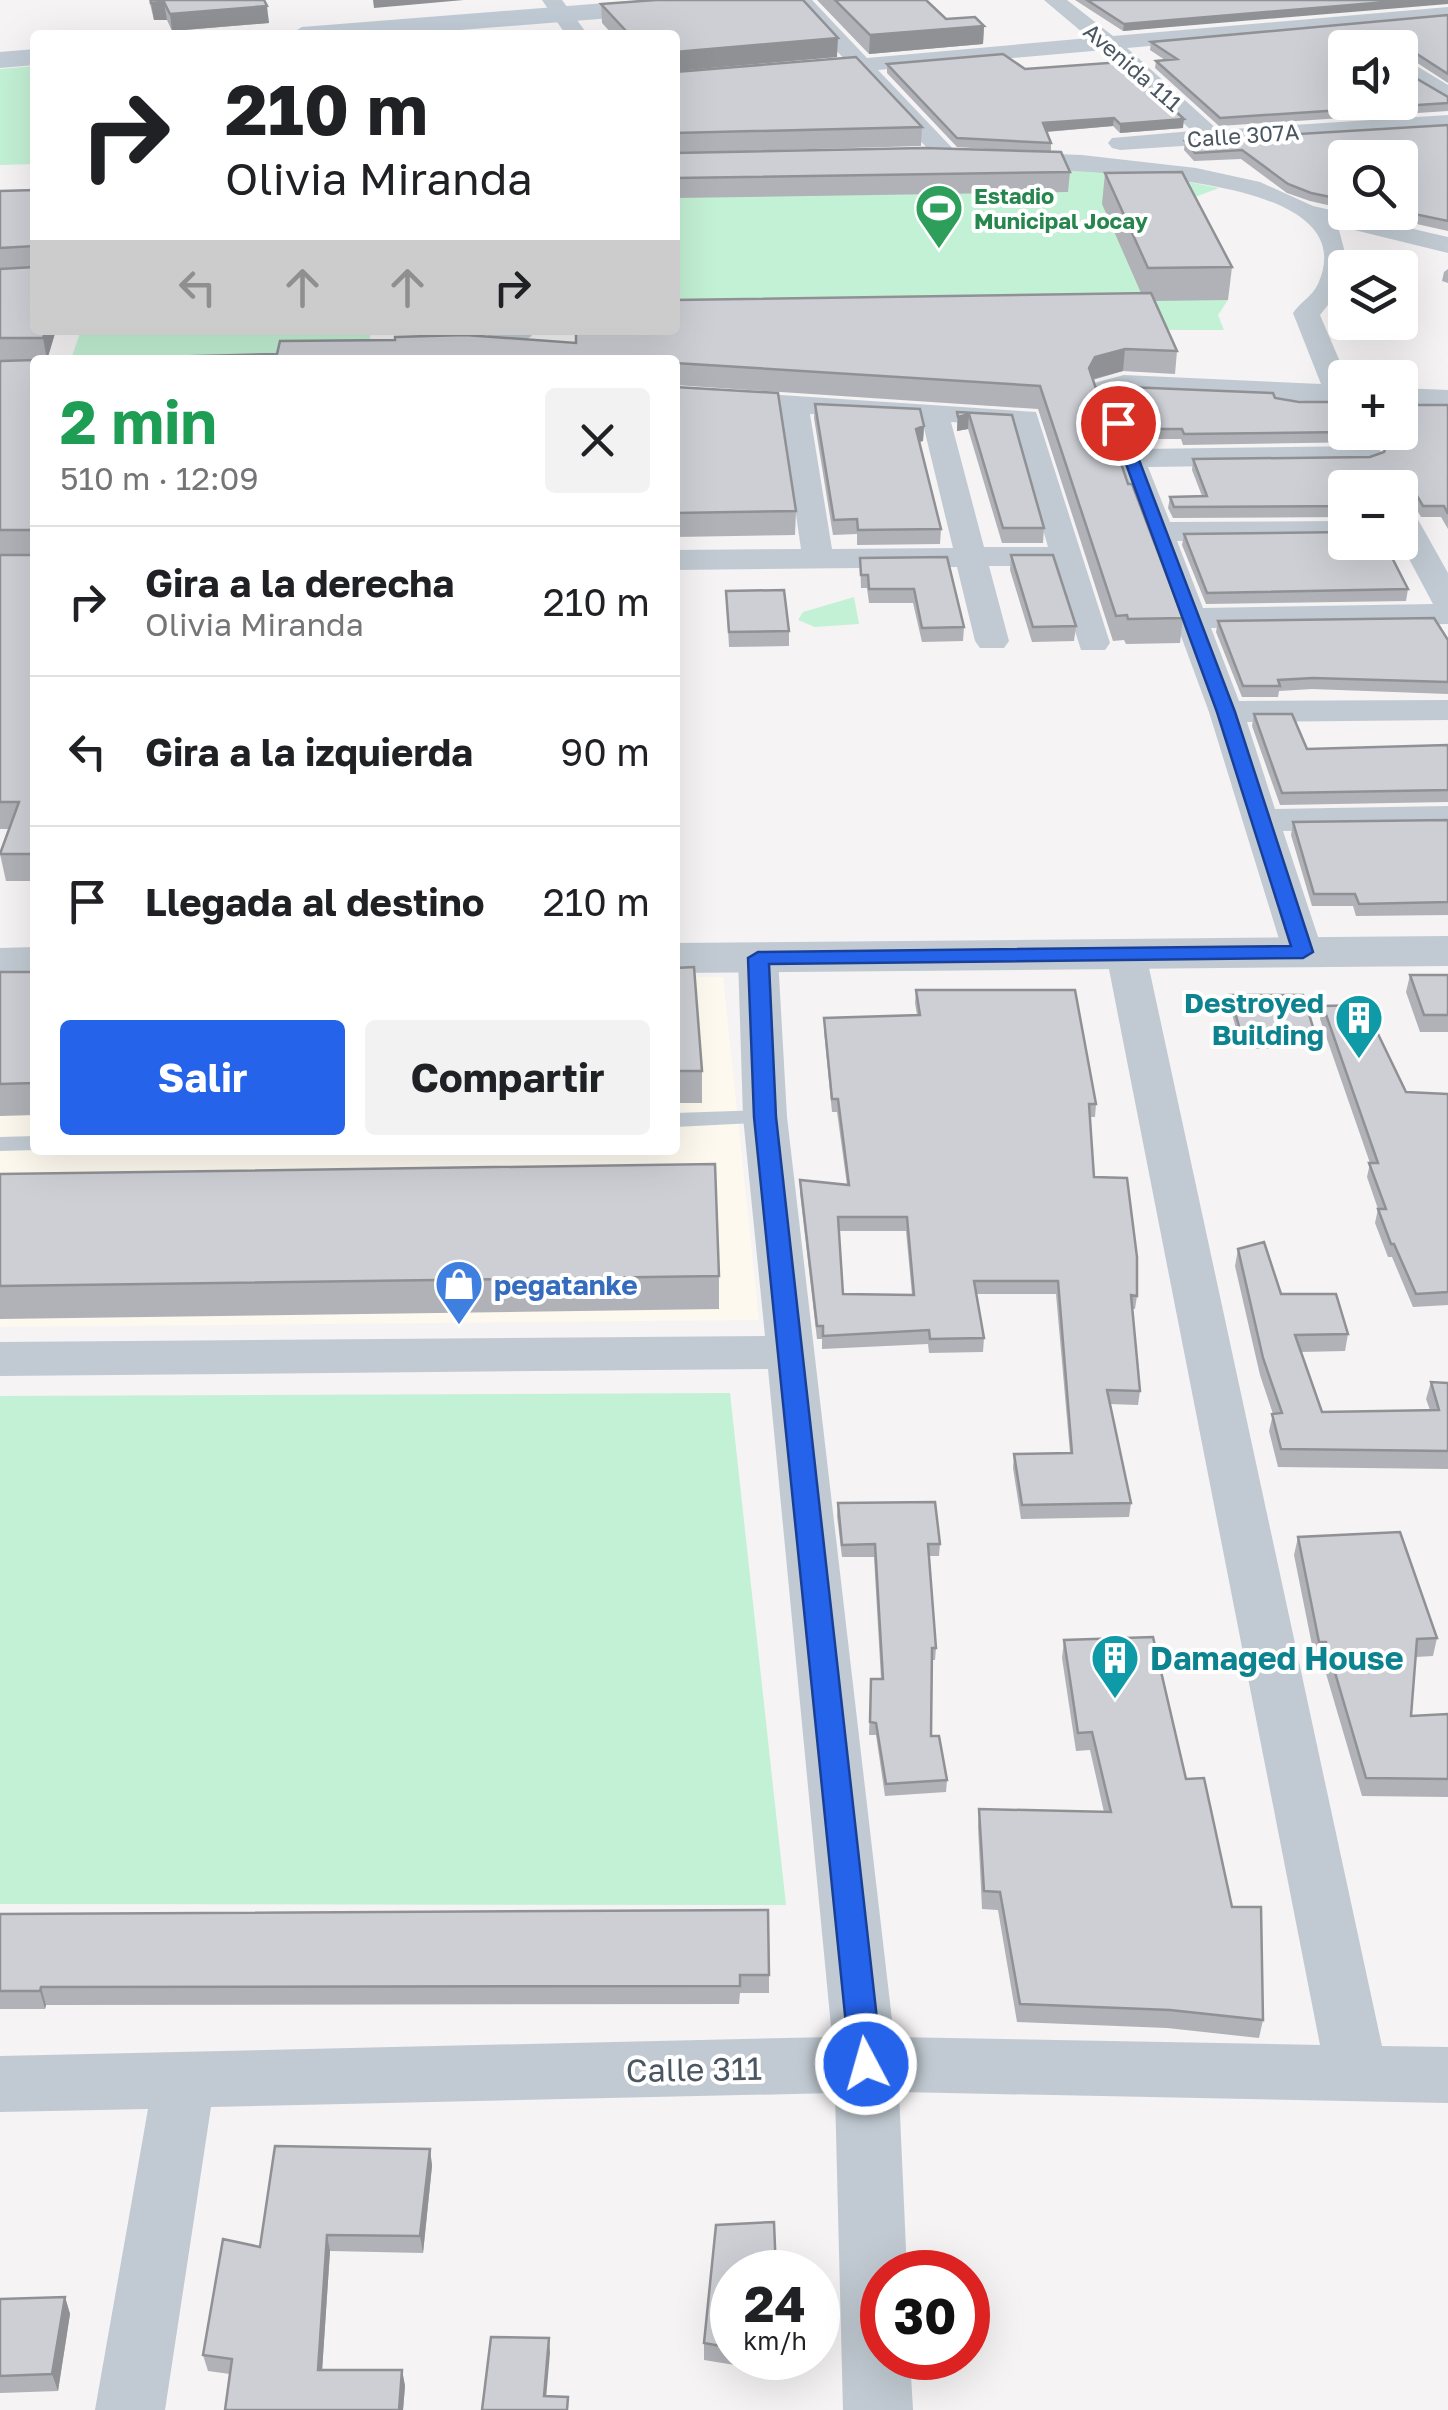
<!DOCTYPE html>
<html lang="es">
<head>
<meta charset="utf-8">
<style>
	:root { --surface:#fff; --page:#f2f2f2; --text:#202124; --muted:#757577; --line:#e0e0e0; --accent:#2563eb }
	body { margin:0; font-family:"Golos Text",sans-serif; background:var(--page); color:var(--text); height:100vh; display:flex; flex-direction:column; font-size:38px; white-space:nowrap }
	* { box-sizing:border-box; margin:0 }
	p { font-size:32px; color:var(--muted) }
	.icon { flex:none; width:55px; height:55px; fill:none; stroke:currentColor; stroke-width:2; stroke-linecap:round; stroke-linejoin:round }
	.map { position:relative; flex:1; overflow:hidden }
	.side { position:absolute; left:30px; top:355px; width:650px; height:800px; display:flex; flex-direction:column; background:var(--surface); border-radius:10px; box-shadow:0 10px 40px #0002 }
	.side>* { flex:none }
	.top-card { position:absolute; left:30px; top:30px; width:650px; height:305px; border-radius:10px; box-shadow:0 10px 40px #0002; background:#fff; color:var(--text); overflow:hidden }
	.tools { position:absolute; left:1328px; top:30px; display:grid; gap:20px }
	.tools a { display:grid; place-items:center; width:90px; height:90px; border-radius:10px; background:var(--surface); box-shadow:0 10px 40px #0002; font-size:50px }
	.speed { position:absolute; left:710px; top:2250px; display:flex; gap:20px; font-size:50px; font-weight:700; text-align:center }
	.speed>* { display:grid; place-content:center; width:130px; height:130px; border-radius:50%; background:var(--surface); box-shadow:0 10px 40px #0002; line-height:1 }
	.speed small { font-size:25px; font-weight:400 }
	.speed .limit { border:15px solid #d22; background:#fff; color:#111 }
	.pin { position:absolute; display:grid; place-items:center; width:85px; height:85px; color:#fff; margin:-42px; border:5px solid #fff; border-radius:50%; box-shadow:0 2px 10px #0007 }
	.me { position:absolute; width:110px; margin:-55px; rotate:354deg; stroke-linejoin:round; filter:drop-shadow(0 0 8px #0008) }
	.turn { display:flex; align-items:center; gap:35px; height:210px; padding:0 30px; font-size:45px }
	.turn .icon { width:130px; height:130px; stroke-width:2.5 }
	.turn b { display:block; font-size:70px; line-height:85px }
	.lanes { display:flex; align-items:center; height:95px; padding:0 30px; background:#0003; justify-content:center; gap:50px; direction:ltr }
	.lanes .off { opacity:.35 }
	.round { display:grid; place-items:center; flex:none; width:105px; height:105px; border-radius:10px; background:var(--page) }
	.headline { display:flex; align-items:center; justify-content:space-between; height:170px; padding:0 30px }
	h1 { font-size:60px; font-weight:700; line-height:75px; color:#1e9e55 }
	.button { display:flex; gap:20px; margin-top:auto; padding:20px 30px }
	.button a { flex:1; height:115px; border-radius:10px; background:var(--accent); color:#fff; font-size:40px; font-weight:700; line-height:115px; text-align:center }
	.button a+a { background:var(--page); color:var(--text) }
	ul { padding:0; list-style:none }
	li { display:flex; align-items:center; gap:30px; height:150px; padding:0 30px; border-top:2px solid var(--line) }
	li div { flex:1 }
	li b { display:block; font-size:38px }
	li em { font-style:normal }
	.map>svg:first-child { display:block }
</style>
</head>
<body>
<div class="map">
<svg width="1448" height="2410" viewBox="0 0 1448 2410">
	<rect width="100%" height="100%" fill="#f5f3f3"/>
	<path fill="#fdf9ef" d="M675,977h48l36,343 -759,7v-347h35v170h640z"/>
	<path fill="#c3f1d5" d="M35,66v98l-35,1v-96z
		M1058,168l90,6 71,14 -40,15 49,97 -10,15 6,15h-549v-156z
		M81,330h290l-3,23 -297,6z
		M854,597l5,27 -44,3 -17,-7 5,-8z
		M730,1393l56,512 -786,-1v-508z"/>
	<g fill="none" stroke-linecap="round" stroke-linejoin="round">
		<path fill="#c1cad2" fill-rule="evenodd" d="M765,1110l8,2 3,5 -3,5 -98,5v-14z
			M35,1136v14l-35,1v-14z"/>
		<path fill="#c1cad2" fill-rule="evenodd" d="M542,0h20l26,35h-22z
			M791,0h21l55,58 222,-20 -45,-38h23l46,36 335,-29v12l-321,29 91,82 230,-15v14l-328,21 -8,-2 -4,-5 4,-5 80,-7 -88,-81 -226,20 80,84 4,5 -12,7 -8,-2 -86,-92 -63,3 -3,-5 3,-5 52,-5z
			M1400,56l48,29v17l-48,-29z
			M1003,152l79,3 114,13 64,14 53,24 135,31v16l-110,-27 11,42h-4l-1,17 -24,30 27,63 -2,39 -10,-3 -7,-12 -208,-9 21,56 227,-3 11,3 4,6 -4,6 -11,3 -220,3 22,55 175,-1v18l-168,2 26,67 230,-4 -33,-62v-37l11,2 37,66v51l-237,4 28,73 209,-1v20l-201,2 28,87 173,-3v22l-165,3 40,121 -6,8 -14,4 -14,-4 -6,-8 -74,-240 -119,-323 4,-6 30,-8 197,9 -28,-71c7,-11 19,-16 25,-29 55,-122 -270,-107 -323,-120l-4,-5z
			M484,330h43l5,6 -14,8 -30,-8z
			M675,388l361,24 74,231 -5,7h-24l-27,-84h-65l20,75 -5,7h-24l-5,-7 -18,-74 -282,3v-20l126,-1 -20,-137 -106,-6zM810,414l112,6 31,128 -121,1zM951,422l63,4 34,121h-64z
			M1400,388l48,2v18l-48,-2z
			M1126,942l14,4 6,8 236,1092 66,1v56l-549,-11 8,180h-25v86h28l3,52h-70l-8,-317 -624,14 -46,303h-70l53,-301 -148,3v-56l832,-19 -64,-668 -768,7v-34l765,-6 -22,-219 -5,-159 6,-8 14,-4 14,4 6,8 9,159 107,920 426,8 -214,-1091 6,-8z"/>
		<path fill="#c1cad2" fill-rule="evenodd" d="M1448,936v30l-773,7v-30z
			M35,947v30l-35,1v-30z"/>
		<path fill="#c1cbd6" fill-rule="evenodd" d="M643,0h107l-13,8 -339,27h-109l13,-8z
			M35,49v16l-35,3v-16z"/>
	</g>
	<path fill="#b0b2b7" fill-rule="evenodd" d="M149,0h115l5,23 -97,8 -5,-11h-13z
		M817,0h109l20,19 38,7 -1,18 -114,10z
		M1075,0h373l-325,31z
		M601,4l236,53 -162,14v-36h-62l-11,-12z
		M1448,15v68l-46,-30h-2v-5h-55l103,49v14l-229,15 -64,-58 1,-7 9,-1 -15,-10 1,-8z
		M887,64l138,5 158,59 -63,5 -7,-7 -66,6 4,11v8l19,21 -2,20 -393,6v-45l311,-4 -29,-2 -70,-74z
		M675,72l247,55 -1,19 -246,7z
		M1448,125v106l-85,-19h37v-54h-55v51l-35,-8 -23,-8 -46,-34 -47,2 -10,-11 1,-9z
		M1105,173l127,94 -4,33 -73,1 22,50 -2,23 -52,-3 -30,9 35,104 55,134 -3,25 -54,1 -2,-4 -11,1 -75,-232 -363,-24v-25l-398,-6 299,-11 565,-50 -39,-89z
		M35,190l21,140 -9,30 -47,1v-170z
		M1448,269v14l-6,-2 2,-9z
		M35,360v521h-29l-6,-27 9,-25h-9v-274l33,-1h-33v-191z
		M675,387l121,124 -1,24 -120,2z
		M1127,387l148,11 70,34h55l48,-27v124l-7,-12h-20l-7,-12 -14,-3v-14h-55v29l-172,1 -5,-10 2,-11 32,-1 -10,-26 1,-11 177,-2 14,-6 -4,-6 -12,-3 -185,3 -2,-6h-40l-15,-42z
		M815,404l109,22 -1,15 -4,1 22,87 -1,15 -83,1v-11l-24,1 -19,-117z
		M957,412l55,3 32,113 -1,15h-41l-34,-114 -11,2z
		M1184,534l224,55 -2,12 -200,3 -24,-59z
		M1011,555l65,71 -2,15 -42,1 -22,-72z
		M947,557l17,70 -1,14 -41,1 -9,-39h-44l-2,-15h-6l-1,-30z
		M726,591l63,40v15l-60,1z
		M1218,621l230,19v54l-136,-5 -33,2 -1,6h-36l-26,-65z
		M1254,714l53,35 141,-4v57l-168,3 -28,-79z
		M1448,820v95l-92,1 -3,-10h-41l-21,-71 2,-13z
		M675,968l27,103v32h-27z
		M0,972h35v143l-35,1z
		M1410,975h38v57h-28l-14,-40z
		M916,990l180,114 -1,13h-5l4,60 43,119 -2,13h-3l8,82 -2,14 -28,-1 21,99 -2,14 -108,2 -8,-51 1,-14 56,-1 -14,-159h-80l8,44 -1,14 -54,1 -1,-9 -106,5v-10h-5l-17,-146v-13l47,5 -10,-73h-5l-8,-81v-13l93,-3 -2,-12zM838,1231h68l6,64 -69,-1z
		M1230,995l87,45 -1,8 -74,1 -13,-45z
		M1323,1006l83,86 42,2v211l-35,2 -21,-50h-4l-13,-34 3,-14 -11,-32 3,-14 -50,-144z
		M0,1174l719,102v33l-719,10z
		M1238,1249l43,45 67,40 -3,17 -44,1 21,60 108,-2 -4,-11 5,-17 17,1v86l-170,-2 -9,-36 4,-17 -13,-39 -25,-109z
		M838,1503l102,41 -1,12h-10l7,92 -1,12h-3l-1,76 16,44 -1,12 -61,4 -9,-61h-7l2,-56h10l-7,-122h-32l-5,-41z
		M1298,1537l139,101 -4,18 -17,1 -5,59 37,-2v83l-86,-1 -40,-136h-7l-21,-105z
		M1064,1640l122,139 46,128 31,113 -4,18 -92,-10 -150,-6 -19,-112 -16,-1 -4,-82 1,-18 125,3 -14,-62 -14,1 -14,-93z
		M0,1914l769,61v18h-29l-1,11 -693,1 -1,4h-45z
		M430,2149l2,17 -9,87 -93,-2 -8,119h80l3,16 -2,24h-178l5,-36 -22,-3 -5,-16 57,-108z
		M732,2272v86h47l-1,14 -74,-12v-17z
		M65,2297l5,17 -12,77 -58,2v-94z"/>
	<path fill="#909195" d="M373,0h91l-90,8z
		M1410,0h38v4l-325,27 1,-7z
		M164,2l3,18h-13l-3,-17z
		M267,6l2,17 -97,8 -2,-17z
		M984,26l-1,18 -114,10 1,-19z
		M838,38l-1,19 -162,14v-19z
		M1114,118l-1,8 -71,6 1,-9z
		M1184,119l-1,9 -63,5v-9z
		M46,330h10l-9,30 -4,-22z
		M1125,349l-2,22 -30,8 -4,-11 6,-11z
		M969,414l-1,15 -11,2 1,-14z
		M924,426l-1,15 -8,2 1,-14z
		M41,1987l5,18 -1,4 -5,-18z
		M430,2149l2,17 -9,87 -3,-17z
		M327,2235l3,16 -9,136 -3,-17z
		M65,2297l5,17 -12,77 -6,-17z
		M549,2338l1,15 -5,57 -1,-14z
		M402,2370l3,16 -2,24h-4z"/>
	<path fill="#cdcfd5" stroke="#909195" stroke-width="2.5" fill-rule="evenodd" d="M151,0h113l3,6 -97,8 -6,-12 -13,1z
		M656,0h147l35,38 -163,14v-17h-54l-2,-2 8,-1 -26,-28z
		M835,0h91l20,19 29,-2 9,9 -114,9z
		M1087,0h323l-286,24z
		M1448,15v59l-45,-29 -5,1v2h-53v54h55v-33l48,28v6l-228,15 -64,-57 21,-2 -26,-17z
		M1003,54l22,15 97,-7 62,57 -64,5 -6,-6 -71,5 8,20 -94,-5 -70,-74z
		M856,57l66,70 -247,6v-61z
		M1448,125v96l-48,-10v-53h-55v42l-34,-7 -23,-9 -46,-34 -47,3 -10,-12z
		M924,148l137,4 9,20 -395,6v-25z
		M1182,172l50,95 -84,1 -43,-95z
		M35,190v140h11l-3,8h-43v-69l34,-2v-21l-34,2v-57z
		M1151,293l26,58 -52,-2 -30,8 -6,11 39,116h4l51,134 -55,1 -1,-4 -11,1 -76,-230 -365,-23v-3h-631l233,-6 3,-13 115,-1v-3l70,-2 111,8v-13h99v-30z
		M35,360v494h-35l19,-52h-19v-247h33v-25h-33v-167l1,-2z
		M675,387l103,6 18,118 -121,2z
		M1127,387l146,6 2,5 24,4h32l14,8v22l-161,2 -2,-5h-40z
		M815,404l105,5 4,17 -8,3 25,100 -83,1 -1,-11 -23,1z
		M1400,405h48v109l-4,-8h-21l-7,-12 -13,-4 -3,3v-5h-55v18l-171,1 -4,-10 37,-1 -14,-37 177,-2 14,-5 4,-10 -6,-7 -9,-3h27z
		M957,412l55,3 32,113h-41l-34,-114 -11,3z
		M1345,532v10h39l24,47 -201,4 -23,-59z
		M1011,555h42l23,71 -43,1z
		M947,557l17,70 -42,1 -8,-39h-45l-1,-14h-7l-1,-17z
		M784,590l5,41 -60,1 -3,-41z
		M1434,618l14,22v42l-135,-4 -35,2 2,6h-37l-25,-65z
		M1254,714h38l15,35 141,-4v45l-166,3z
		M1448,820v82l-89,2 -4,-10h-41l-21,-72z
		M694,967l8,104h-27v-103z
		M0,972h35v111l-35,1z
		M1410,975h38v40h-24z
		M916,990h159l21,114h-7l5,73 33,1 10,79v39l-6,-1 9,96 -33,-1 24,113 -109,2 -8,-51 58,-1 -14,-172h-84l10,57 -54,1 -1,-9 -106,6v-10h-6l-17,-146 49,5 -11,-86h-6l-8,-81 96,-3zM838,1217h69l7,78 -71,-1z
		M1230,995h73l14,45h-74z
		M1364,1005l42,87 42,2v198l-32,2 -22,-50h-3l-13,-35h8l-17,-46h9l-55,-157z
		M715,1164l4,112 -719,10v-112z
		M1264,1242l17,52h55l12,40 -53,1 27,77 117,-2 -8,-28 17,1v68l-167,-2 -9,-35 10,-1 -19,-55 -25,-109z
		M935,1502l5,42h-12l8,104h-4l-1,88h8l8,44 -61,4 -10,-61 -6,-1 1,-43h12l-8,-135 -33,1 -4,-42z
		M1400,1532l37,106 -20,1 -6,77 37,-2v65l-82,-1 -40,-136h-7l-21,-105z
		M1153,1637l33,142 18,-1 28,129h29l2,113 -93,-10 -150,-6 -20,-112 -16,-1 -5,-82 132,3 -19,-80 -14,1 -14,-93z
		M768,1910l1,65h-29v11l-699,1 -1,4h-40v-77z
		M275,2146l155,3 -10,87 -93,-1 -9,135h84l-3,40h-174l7,-51 -29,-4 20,-116 37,8z
		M774,2222l2,50h-44v76l-28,-5 12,-118z
		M65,2297l-13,77 -52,2v-77z
		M491,2337l58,1 -5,58 24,1 -1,13h-85z"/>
	<path fill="#2563eb" stroke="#184099" stroke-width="2.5" d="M1118,419l7,4 110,289 78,240 -10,6 -534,6 7,153 106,947 -5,10 -11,4 -11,-4 -5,-10 -96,-947 -6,-159 10,-6 533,-6 -74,-234 -106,-289z"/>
	<defs>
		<g id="stadium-pin" transform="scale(2.5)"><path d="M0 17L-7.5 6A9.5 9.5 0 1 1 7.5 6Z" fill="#2e9e5b" stroke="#fff"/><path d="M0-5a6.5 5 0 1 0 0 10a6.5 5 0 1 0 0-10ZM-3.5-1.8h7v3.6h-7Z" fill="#fff"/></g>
		<g id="building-pin" transform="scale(2.5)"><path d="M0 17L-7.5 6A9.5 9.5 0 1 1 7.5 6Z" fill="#0f9aa8" stroke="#fff"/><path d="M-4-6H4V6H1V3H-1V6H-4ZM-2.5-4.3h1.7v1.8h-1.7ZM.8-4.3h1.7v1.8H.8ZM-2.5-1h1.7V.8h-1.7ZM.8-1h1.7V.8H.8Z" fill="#fff"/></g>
		<g id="shop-pin" transform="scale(2.5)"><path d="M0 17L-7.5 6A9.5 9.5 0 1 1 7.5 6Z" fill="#3f7fe0" stroke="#fff"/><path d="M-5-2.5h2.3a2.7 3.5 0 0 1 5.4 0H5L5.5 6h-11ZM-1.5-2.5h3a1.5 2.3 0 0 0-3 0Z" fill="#fff"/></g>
	</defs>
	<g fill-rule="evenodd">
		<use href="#stadium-pin" x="939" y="208"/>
		<use href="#building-pin" x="1359" y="1018"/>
		<use href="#shop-pin" x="459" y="1284"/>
		<use href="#building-pin" x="1115" y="1658"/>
	</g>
	<g text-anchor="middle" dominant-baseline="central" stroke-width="8" stroke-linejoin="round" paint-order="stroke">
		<g font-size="22" fill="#4a5661" stroke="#fff">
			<text transform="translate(1133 67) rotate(41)">Avenida 111</text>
			<text transform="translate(1243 135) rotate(-4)">Calle 307A</text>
		</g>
		<g font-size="22" font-weight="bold" fill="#27864d" stroke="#fff" text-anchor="start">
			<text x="974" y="195">Estadio<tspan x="974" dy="25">Municipal Jocay</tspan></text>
		</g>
		<g font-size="28" font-weight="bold" fill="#0d838f" stroke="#fff" text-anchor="end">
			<text x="1324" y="1002">Destroyed<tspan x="1324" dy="32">Building</tspan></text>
		</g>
		<g font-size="28" font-weight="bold" fill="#366cbe" stroke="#fff" text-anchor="start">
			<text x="494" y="1284">pegatanke</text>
		</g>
		<g font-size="32" font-weight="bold" fill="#0d838f" stroke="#fff" text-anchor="start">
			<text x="1150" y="1658">Damaged House</text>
		</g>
		<g font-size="32" fill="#4a5661" stroke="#fff">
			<text transform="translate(694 2069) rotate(-1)">Calle 311</text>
		</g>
	</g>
</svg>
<div class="tools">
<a><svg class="icon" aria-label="sound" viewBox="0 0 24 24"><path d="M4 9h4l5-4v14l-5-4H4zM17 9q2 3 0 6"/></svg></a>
<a><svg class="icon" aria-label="search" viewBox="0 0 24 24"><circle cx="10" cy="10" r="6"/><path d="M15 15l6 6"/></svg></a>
<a><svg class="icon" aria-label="layers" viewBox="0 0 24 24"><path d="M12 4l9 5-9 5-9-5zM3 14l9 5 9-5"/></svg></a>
<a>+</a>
<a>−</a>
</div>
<div class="speed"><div>24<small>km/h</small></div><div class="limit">30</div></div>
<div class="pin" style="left:1118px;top:423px;background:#d93025"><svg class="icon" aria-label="arrive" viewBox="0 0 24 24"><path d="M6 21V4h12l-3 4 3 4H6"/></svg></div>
<svg class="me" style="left:866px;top:2064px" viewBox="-20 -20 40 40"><circle r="17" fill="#2563eb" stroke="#fff" stroke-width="3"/><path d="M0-11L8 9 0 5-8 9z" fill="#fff"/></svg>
<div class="top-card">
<div class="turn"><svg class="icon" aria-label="right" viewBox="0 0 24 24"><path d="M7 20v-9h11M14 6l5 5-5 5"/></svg><div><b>210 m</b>Olivia Miranda</div></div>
<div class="lanes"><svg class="icon off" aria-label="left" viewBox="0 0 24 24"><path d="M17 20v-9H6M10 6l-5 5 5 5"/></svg><svg class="icon off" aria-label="ahead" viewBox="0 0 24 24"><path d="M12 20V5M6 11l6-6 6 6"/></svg><svg class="icon off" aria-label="ahead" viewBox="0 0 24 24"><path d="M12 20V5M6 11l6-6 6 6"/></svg><svg class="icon" aria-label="right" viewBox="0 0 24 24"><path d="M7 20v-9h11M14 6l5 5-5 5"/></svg></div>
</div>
<section class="side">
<div class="headline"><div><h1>2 min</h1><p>510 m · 12:09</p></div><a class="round"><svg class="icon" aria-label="close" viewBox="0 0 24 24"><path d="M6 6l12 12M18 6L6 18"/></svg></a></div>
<ul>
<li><svg class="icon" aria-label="right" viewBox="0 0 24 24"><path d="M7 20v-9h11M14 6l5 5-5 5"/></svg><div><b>Gira a la derecha</b><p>Olivia Miranda</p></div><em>210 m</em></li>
<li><svg class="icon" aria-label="left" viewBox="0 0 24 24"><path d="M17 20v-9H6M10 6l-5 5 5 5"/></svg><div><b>Gira a la izquierda</b></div><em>90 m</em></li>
<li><svg class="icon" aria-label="arrive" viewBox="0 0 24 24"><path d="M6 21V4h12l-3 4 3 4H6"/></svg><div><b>Llegada al destino</b></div><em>210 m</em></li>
</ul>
<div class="button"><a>Salir</a><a>Compartir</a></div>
</section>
</div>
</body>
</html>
